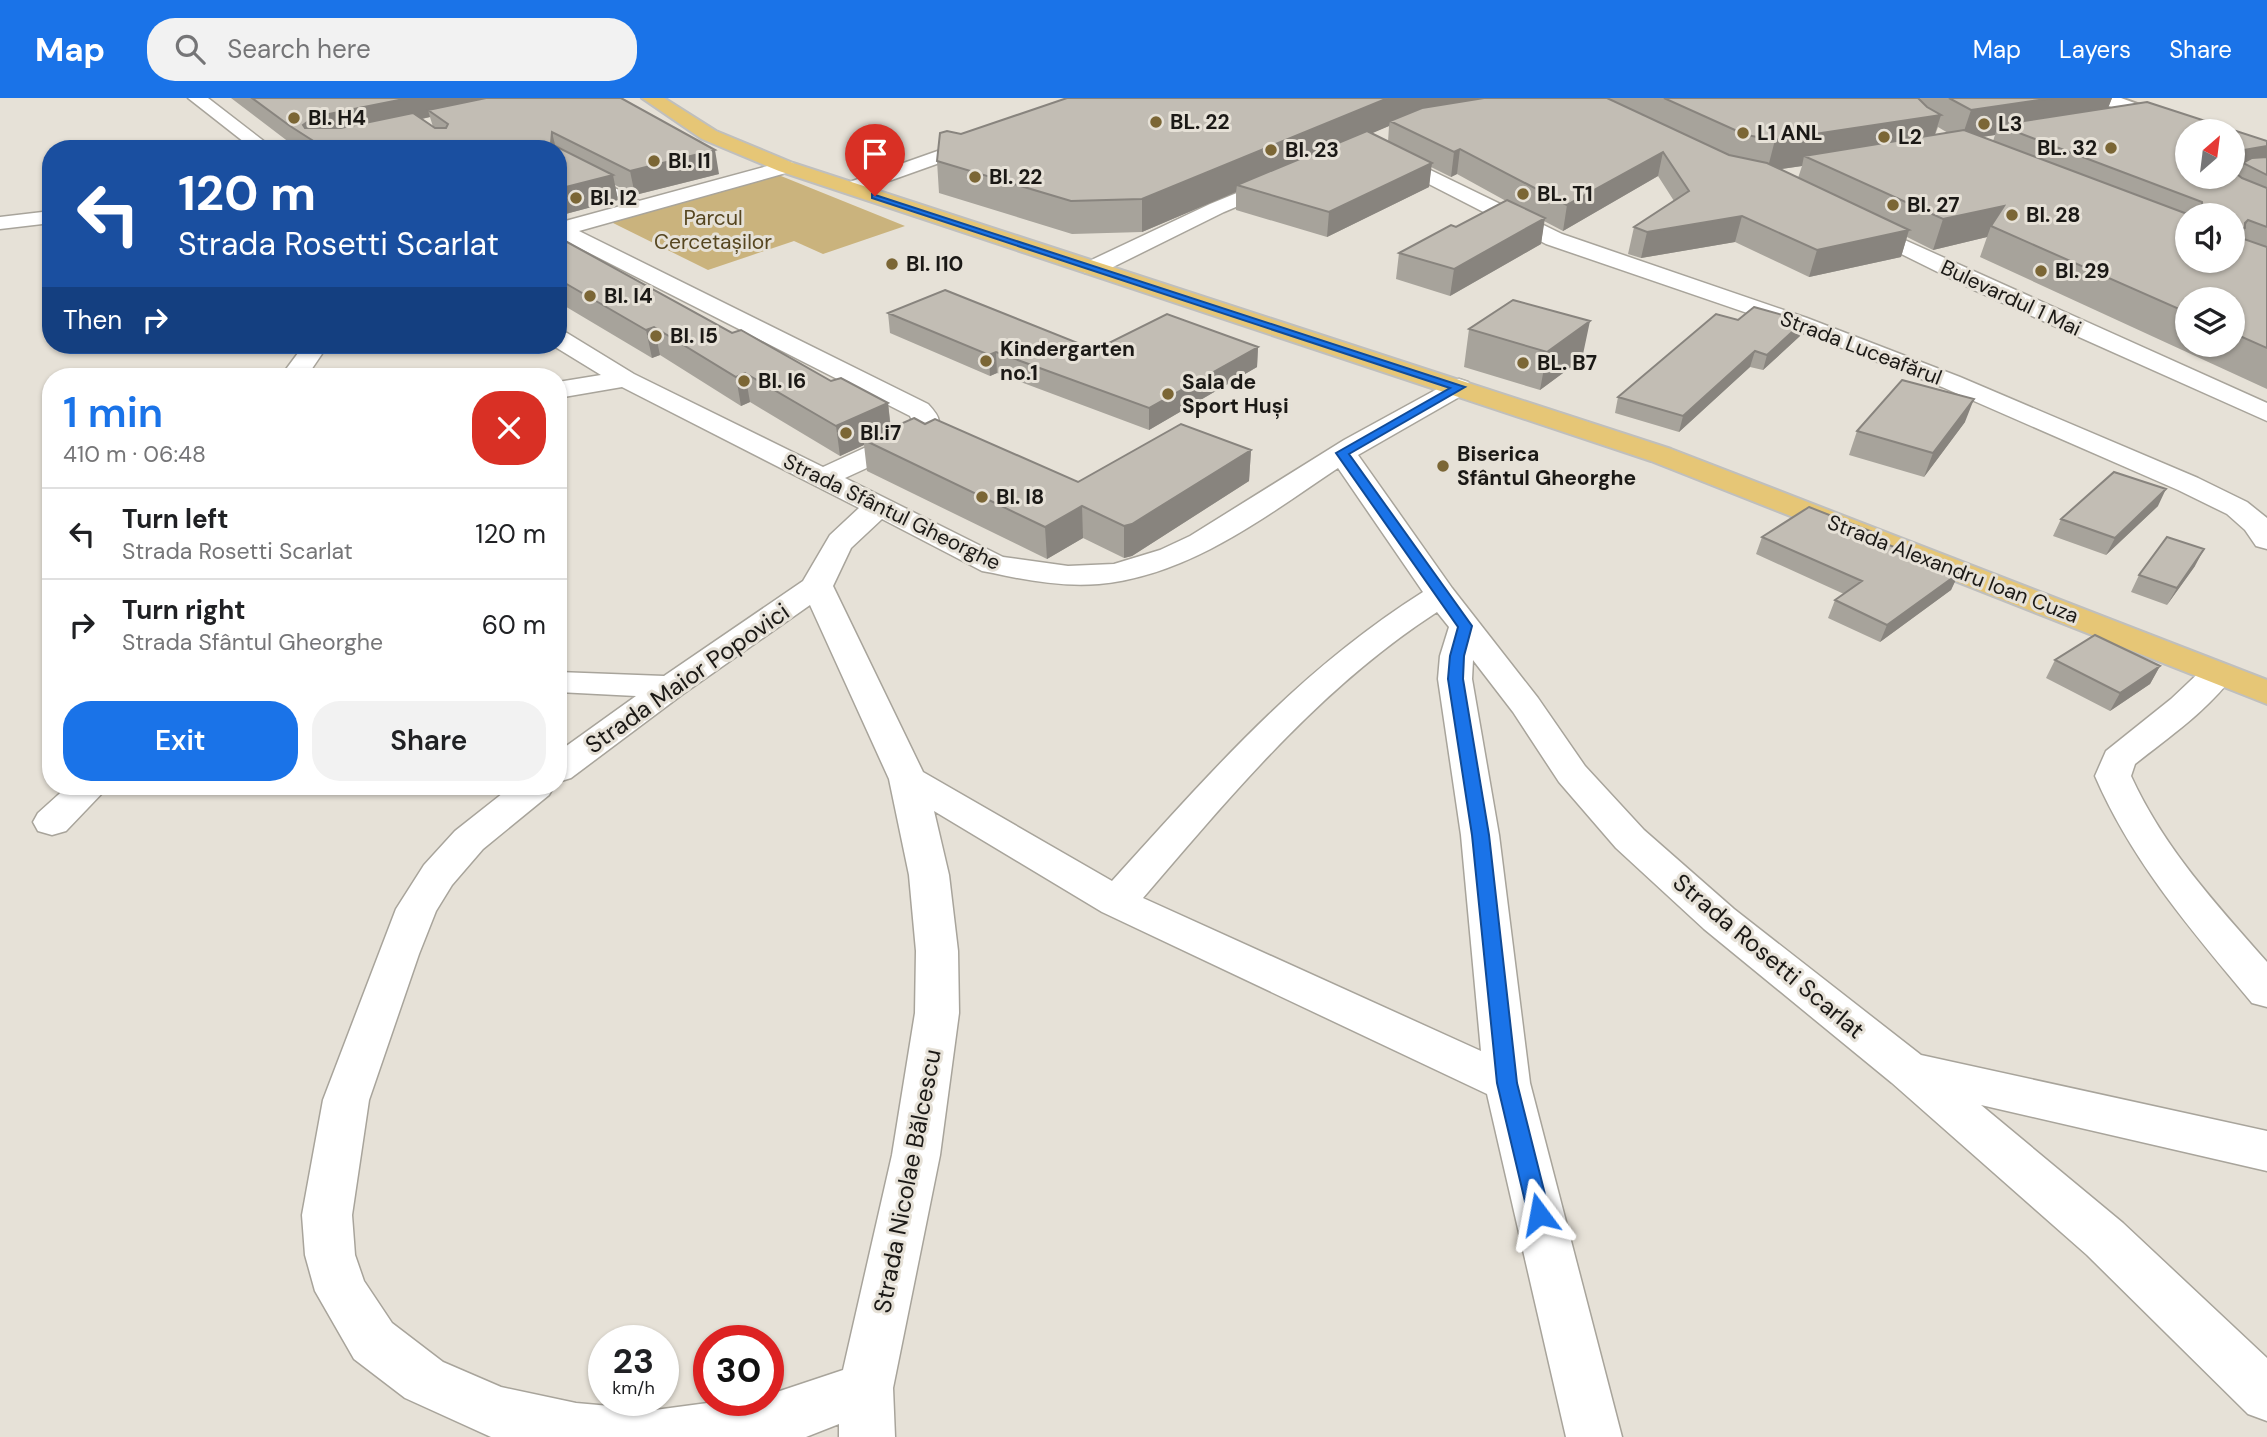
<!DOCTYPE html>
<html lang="en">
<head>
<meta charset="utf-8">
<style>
	:root { --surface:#fff; --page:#f2f2f2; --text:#202124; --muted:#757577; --line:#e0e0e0; --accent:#1a73e8 }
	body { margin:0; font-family:"DM Sans",sans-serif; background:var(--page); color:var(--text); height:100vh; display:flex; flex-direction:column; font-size:26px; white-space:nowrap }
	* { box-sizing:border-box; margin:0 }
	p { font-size:23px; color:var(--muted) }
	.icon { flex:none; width:38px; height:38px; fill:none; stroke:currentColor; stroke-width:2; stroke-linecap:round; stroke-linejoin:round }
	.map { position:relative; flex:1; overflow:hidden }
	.side { position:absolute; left:42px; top:270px; width:525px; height:427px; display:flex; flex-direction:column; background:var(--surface); border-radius:28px; box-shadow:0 2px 5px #0004 }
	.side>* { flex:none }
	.banner { position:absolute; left:42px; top:42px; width:525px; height:214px; border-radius:28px; box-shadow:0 2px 5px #0004; background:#1a4fa0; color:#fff; overflow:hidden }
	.needle { width:46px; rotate:28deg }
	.tools { position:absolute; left:2175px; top:21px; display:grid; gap:14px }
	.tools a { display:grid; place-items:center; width:70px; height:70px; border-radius:50%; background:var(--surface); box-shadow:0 2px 5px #0004; font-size:35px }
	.speed { position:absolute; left:588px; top:1227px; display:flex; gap:14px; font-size:35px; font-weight:700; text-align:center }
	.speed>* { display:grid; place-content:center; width:91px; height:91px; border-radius:50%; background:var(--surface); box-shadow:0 2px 5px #0004; line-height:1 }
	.speed small { font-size:18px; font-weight:400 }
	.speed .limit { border:10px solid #d22; background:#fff; color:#111 }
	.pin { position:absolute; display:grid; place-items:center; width:60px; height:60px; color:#fff; margin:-72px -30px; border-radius:50% 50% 50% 0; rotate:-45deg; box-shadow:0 0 7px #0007 }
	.pin .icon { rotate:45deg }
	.me { position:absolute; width:77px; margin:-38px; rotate:347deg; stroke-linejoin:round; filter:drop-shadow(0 0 5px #0008) }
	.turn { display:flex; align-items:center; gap:24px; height:147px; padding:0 21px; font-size:32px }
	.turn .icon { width:91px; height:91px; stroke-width:2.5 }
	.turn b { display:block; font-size:49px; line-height:60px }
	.then { display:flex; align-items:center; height:66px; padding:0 21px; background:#0003; gap:14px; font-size:26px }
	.round { display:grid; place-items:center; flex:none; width:74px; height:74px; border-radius:28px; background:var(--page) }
	.headline { display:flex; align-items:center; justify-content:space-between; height:119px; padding:0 21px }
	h1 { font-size:42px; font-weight:600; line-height:52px; color:var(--accent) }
	.action { display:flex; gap:14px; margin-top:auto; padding:14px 21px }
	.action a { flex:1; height:80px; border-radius:28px; background:var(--accent); color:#fff; font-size:28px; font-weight:600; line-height:80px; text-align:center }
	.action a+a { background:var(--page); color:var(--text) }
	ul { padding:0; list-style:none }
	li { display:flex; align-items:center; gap:21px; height:91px; padding:0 21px; border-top:2px solid var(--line) }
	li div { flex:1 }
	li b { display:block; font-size:26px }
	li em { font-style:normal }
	header { display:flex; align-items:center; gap:42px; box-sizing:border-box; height:98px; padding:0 35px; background:var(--accent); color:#fff }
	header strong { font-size:33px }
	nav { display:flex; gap:38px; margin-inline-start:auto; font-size:24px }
	.search { width:490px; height:63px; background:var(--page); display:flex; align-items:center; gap:18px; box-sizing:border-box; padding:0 24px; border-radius:28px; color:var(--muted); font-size:26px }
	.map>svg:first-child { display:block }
</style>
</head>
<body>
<header>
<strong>Map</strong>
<div class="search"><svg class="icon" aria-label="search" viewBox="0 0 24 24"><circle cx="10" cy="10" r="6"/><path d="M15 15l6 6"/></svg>Search here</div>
<nav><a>Map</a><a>Layers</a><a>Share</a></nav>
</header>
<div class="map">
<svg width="2267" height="1339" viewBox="0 0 2267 1339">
	<rect width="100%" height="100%" fill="#e6e1d7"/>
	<path fill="#cab37d" d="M776,76l129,52 -82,28 -29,-13 -86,29 -97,-48z"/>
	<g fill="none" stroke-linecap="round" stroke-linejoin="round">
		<g stroke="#a8a49b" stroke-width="3">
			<path id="service" d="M558,60l89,47 2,2 -8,2 -83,-44z"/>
		</g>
		<g stroke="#a8a49b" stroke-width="3">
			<path id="minor" d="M188,0h20l66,51h-21z
				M983,37l9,6 -2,4 -132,47h-14l-3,-4 3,-4z
				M1385,50l177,86 245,84 153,59 238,101 49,24 20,16v31l-11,-3 -11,-16 -18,-16 -49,-24 -236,-103 -151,-59 -245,-84 -168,-86 -3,-4z
				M786,63l7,2 3,4 -3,4 -214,60 349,173c13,14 14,18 4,34l-87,40 158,79 65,9 46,-2 46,-14 30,-14 154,-96 106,-58 9,-3 9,3 4,5 -4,5 -110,63 94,133 86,110 47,68 59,64 90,79 187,146 346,76v40l-286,-66 142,118 144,135v63l-19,-7 -161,-159 -195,-172 -188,-154 -88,-81 -57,-66 -46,-70 -40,-52 -1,19 27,156 31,248 92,354h-56l-79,-343 -385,-182 -168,-101 15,64 9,76 1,62 -19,142 -47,233 2,49h-56v-13l-33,13h-315l-86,-39 -51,-39 -39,-68 -10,-36 -3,-40 21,-115 73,-191 28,-44 31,-34 57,-45h42l-5,9 -66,54 -31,36 -16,26 -17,43 -50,146 -17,115 3,40 9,26 28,42 51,39 58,25 75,16 79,7 75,-10h38v-5l75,-25 49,-215 23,-142 1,-62 -7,-76 -20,-96 -79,-174 -127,89 -112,84 -13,4v-30l78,-56 -78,-4v-20l106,4 139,-95 27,-46 29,-27 -237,-121 -64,11v-16l43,-7 -49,-30h6v-14l9,2 67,41 189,93 91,-42 -4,-9 -352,-179v-14zM1338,370l85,124c-125,79 -213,181 -311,289l-189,-109 -90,-186 18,-38 31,-29 100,52 11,2c35,8 71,14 106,11 90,-8 167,-68 239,-116zM1437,514l12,15 -9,29 -2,23 23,156 20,216 -338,-153c90,-105 178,-211 294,-286z
				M1283,76l7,2 3,4 -3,4 -66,28 -123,61h-16l-3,-5 3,-5 125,-59z
				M51,113v12l-51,6v-12z
				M1858,121l409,184v18l-291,-130 -125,-62 -4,-4 4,-4z
				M304,247h24l-21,31h-26z
				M2218,565l12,3 5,7c-25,36 -66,64 -100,91l-4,12c33,72 84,127 136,186v45l-15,-4c-60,-72 -120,-141 -157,-227l11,-25 65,-52 35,-33z
				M68,688h41l-43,45 -14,4 -14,-4 -5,-9 5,-9z"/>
		</g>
		<g stroke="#a8a49b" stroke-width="4">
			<path id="tertiary" d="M2095,0h26l79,29 3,4h-15l-2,4 -88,-33z"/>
		</g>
		<g stroke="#bfbfbe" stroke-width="4">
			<path id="trunk" d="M642,0h22l52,33 77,32 878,286 596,231v24l-616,-243 -872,-290 -77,-32z"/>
		</g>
		<use href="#service" fill="#fff" fill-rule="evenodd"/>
		<use href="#minor" fill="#fff" fill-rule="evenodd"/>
		<use href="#tertiary" fill="#fff" fill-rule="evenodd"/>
		<use href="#trunk" fill="#e6c676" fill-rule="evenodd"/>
	</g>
	<path fill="#a7a39b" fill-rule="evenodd" d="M231,0h390l98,76 -84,21 -20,-10 3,15 -60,16v-67h-260zM430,19l3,10 -11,-8z
		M1067,0h1045l-4,10 159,33v248l-287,-132 7,-20 -54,13 -26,-13 -6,20 -92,20 -74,-35 -94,16 -13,-4 6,-27 40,-26 -16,-25 -95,55 -19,-10 -3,23 -91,52 -54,-17 3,-26 57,-26 50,-26 -49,-27 -6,3 -20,-10 -2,20 -102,50 -91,-27v-18l-94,40 -70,2 -133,-41 -2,-32zM1389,28l-1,16 -17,-9zM1938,29l10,6 -13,2zM1995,37l-2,6 -11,-4zM1802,68l-4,12 -17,-9zM2188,117h45l-45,46zM2188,201h45v46h-45z
		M558,139l174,96 99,48 57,22 3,25 34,-4 153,58 173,-32 -2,31 -117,75 -8,2 -41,-20 -36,21 -180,-88 -3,-26 -24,11 -90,-54 -9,4 -81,-51 -8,3 -94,-56z
		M888,215l207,37 163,-3 -1,20 -108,63 -152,-57 -7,3 -100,-43z
		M1738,222l66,1 -4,15 -37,34 -13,-3 -71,65 -64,-19 3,-16z
		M1469,231l113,30 -42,31 -76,-23z
		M1965,324l-41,55 -75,-22 8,-24z
		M2158,408l-52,49 -53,-19 8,-17z
		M1870,433l-2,5 91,37 -8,17 -71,52 -52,-24 7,-18 9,-6 -88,-40 6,-17z
		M2195,468l-28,39 -36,-13 8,-17z
		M2055,562l105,6 -10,18 -40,27 -64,-33z"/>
	<path fill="#88847e" d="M409,0h113l-94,12 2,7 -109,23 -3,3 -15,-18 11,-8z
		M1388,0h135l-133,23 -1,5 -143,62 -9,-3 -1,7 -94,40v-33z
		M2053,0h59l-8,20 -106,7 -3,10 -34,5 10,-30z
		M1941,17l-10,31 -127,10 -2,10 -35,5 8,-31z
		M552,34l4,17 -5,-5z
		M2267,48v24l-24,-7 -6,14h-4v-21l11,-6z
		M1460,51l-3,25 -6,3 3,-25z
		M715,52l4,24 -84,21 -5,-24z
		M1663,54l-5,24 -95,55 4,-26z
		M1432,65l-3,24 -102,50 2,-25z
		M613,77l5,25 -60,16v-27z
		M2004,108l-13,20 -4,11 -54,13 10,-31z
		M1742,118l-7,26 -94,16 6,-26z
		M1545,120l-4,26 -91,52 4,-27z
		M2248,122l-15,33 1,-23z
		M1909,132l-8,27 -92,20 8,-27z
		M1590,223l-8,38 -42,31 7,-38z
		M1804,223l-4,15 -37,34 4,-15z
		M654,229l6,28 -8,3 -6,-28z
		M1258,249l-1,20 -108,63v-22z
		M1755,253l-5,16 -71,65 4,-16z
		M996,254l1,21 -7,3 -1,-21z
		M745,275l5,29 -9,4 -5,-29z
		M1974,301l-9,23 -41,55 9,-24z
		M888,305l3,30 -27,7v5l-24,11 -4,-30z
		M1251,352l-2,31 -117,75 -8,2v-32z
		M2166,391l-8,17 -52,49 9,-17z
		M1082,408l1,32 -36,21 -2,-32z
		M2204,451l-9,17 -28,39 10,-17z
		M1959,475l-8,17 -71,52 7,-17z
		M2160,568l-10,18 -40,27 10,-18z"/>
	<path fill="#c2bdb4" stroke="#88847e" stroke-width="2" d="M252,0h157l-95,19 -11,8 2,3h36l72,-15 22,15h11l2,-4 -20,-14 58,-12h135l94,52 -85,21 -78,-39 -1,12 62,31 -55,14v-40h-232l-36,-23z
		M1067,0h321l-246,101 -71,2 -134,-40 3,-28 7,-2 14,3z
		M1484,0h123l122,57 38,8 142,67 -92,20 -75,-34 -95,16 -13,-5 55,-36 -26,-39 -96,53 -107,-56 -6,3 -64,-31 32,-13z
		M1664,0h254l9,9 14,8 -166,25 -29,-5z
		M1949,0h104l-82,12z
		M2147,4l120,39v5l-23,4 -11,6v-25h-45v46h45v-6l9,7 25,10v39l-19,-7 -3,3v5l-11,2 4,7 29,10v101l-34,-15v-34h-45v14l-197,-87 13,-20 -61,13 -139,-63 160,-26 226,85h-2v46h45v-46h-30l-1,-13 -204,-77z
		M1367,33l65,32 -103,49 -92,-27z
		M2267,59v18l-24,-12 9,-5z
		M1507,102l38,18 -91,51 -55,-16 52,-28 5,2z
		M558,139l174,96 9,-3 90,51 10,-3 47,25 -52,23 -91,-53 -9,4 -82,-50 -8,3 -88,-51z
		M945,192l150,60 72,-36 91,33 -109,61 -153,-56 -7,3 -101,-42z
		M1513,202l77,21 -43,31 -78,-23z
		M1754,209l50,14 -37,34 -12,-4 -72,65 -65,-19 98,-83 22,6z
		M1902,282l72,19 -41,54 -76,-22z
		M914,320l11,6 10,-5 143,63 103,-58 70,26 -119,74 -8,2 -42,-20 -37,21 -181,-87z
		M2114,374l52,17 -51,49 -54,-19z
		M1809,409l61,24 -6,4 95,38 -72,52 -52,-25 27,-19 -100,-44z
		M2167,439l37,12 -27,39 -38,-13z
		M2095,537l65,31 -40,27 -65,-33z"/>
	<path fill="#1a73e8" stroke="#114b97" stroke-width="2" d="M872,96l593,193 -116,67 123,172 -8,30 -1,23 26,156 28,248 33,131 -4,7 -7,2 -8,-2 -3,-7 -31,-131 -25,-248 -24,-156 2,-23 8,-29 -122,-174 114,-65 -578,-190z"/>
	<g fill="#7b6635" stroke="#e6e1d7" stroke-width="2.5">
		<circle cx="294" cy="20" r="7"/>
		<circle cx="1156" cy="24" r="7"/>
		<circle cx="1984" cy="26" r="7"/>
		<circle cx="1743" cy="35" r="7"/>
		<circle cx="1884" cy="39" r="7"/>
		<circle cx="2111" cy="50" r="7"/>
		<circle cx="1271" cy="52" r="7"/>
		<circle cx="654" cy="63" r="7"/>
		<circle cx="975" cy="79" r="7"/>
		<circle cx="1523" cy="96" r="7"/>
		<circle cx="576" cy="100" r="7"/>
		<circle cx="1893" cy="107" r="7"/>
		<circle cx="2012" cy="117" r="7"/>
		<circle cx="892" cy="166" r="7"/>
		<circle cx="2041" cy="173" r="7"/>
		<circle cx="590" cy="198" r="7"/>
		<circle cx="656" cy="238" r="7"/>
		<circle cx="986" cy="263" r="7"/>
		<circle cx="1523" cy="265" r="7"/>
		<circle cx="744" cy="283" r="7"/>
		<circle cx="1168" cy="296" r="7"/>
		<circle cx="846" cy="335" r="7"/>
		<circle cx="1443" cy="368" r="7"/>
		<circle cx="982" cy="399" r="7"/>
	</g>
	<g text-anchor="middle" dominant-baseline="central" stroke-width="6" stroke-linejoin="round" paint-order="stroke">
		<g font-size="21" font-weight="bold" fill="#1b1916" stroke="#e6e1d7" text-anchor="start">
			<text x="308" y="20">Bl. H4</text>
			<text x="1170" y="24">BL. 22</text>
			<text x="1998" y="26">L3</text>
			<text x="1757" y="35">L1 ANL</text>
			<text x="1898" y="39">L2</text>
			<text x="2097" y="50" text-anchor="end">BL. 32</text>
			<text x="1285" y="52">Bl. 23</text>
			<text x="668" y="63">Bl. I1</text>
			<text x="989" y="79">Bl. 22</text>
			<text x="1537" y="96">BL. T1</text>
			<text x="590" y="100">Bl. I2</text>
			<text x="1907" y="107">Bl. 27</text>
			<text x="2026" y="117">Bl. 28</text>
			<text x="906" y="166">Bl. I10</text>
			<text x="2055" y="173">Bl. 29</text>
			<text x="604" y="198">Bl. I4</text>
			<text x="670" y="238">Bl. I5</text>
			<text x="1000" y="251">Kindergarten<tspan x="1000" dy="24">no.1</tspan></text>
			<text x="1537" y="265">BL. B7</text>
			<text x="758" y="283">Bl. I6</text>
			<text x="1182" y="284">Sala de<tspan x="1182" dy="24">Sport Huși</tspan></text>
			<text x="860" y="335">Bl.i7</text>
			<text x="1457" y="356">Biserica<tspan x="1457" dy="24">Sfântul Gheorghe</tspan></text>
			<text x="996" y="399">Bl. I8</text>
		</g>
		<g font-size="21" fill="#564620" stroke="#e6e1d7">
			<text x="713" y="120">Parcul<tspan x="713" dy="24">Cercetașilor</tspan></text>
		</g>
		<g font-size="21" fill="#1b1916" stroke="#e6e1d7">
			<text transform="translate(2011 200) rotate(25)">Bulevardul 1 Mai</text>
			<text transform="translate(1861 250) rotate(21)">Strada Luceafărul</text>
			<text transform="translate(892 414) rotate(26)">Strada Sfântul Gheorghe</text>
			<text transform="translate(1953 471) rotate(21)">Strada Alexandru Ioan Cuza</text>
		</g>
		<g font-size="24" fill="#1b1916" stroke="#e6e1d7">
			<text transform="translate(687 580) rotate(-35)">Strada Maior Popovici</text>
			<text transform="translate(1769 858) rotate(40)">Strada Rosetti Scarlat</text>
			<text transform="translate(907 1083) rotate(-79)">Strada Nicolae Bălcescu</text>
		</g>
	</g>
</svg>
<div class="tools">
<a><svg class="needle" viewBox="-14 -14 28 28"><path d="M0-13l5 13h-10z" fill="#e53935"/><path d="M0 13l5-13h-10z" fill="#757577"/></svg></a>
<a><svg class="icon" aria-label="sound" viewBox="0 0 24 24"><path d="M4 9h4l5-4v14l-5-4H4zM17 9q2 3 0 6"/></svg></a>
<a><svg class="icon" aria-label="layers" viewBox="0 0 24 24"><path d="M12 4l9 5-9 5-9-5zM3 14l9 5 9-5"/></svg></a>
</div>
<div class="speed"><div>23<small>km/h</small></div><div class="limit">30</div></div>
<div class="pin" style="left:875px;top:98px;background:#d93025"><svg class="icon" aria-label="arrive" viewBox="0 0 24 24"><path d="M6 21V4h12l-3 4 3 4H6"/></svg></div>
<svg class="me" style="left:1539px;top:1116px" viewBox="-20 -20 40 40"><path d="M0-17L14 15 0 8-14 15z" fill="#1a73e8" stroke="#fff" stroke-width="4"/></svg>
<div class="banner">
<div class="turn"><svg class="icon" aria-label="left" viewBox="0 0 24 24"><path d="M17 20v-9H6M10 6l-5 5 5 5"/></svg><div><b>120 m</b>Strada Rosetti Scarlat</div></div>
<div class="then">Then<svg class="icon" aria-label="right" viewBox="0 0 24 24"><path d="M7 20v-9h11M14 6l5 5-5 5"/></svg></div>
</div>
<section class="side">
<div class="headline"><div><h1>1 min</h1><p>410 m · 06:48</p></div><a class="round" style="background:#d93025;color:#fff"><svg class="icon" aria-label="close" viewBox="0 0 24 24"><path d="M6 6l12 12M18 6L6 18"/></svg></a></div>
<ul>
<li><svg class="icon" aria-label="left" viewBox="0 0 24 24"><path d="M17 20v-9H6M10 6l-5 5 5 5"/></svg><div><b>Turn left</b><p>Strada Rosetti Scarlat</p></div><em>120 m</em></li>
<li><svg class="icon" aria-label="right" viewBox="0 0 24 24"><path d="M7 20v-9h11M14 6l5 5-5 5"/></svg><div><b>Turn right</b><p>Strada Sfântul Gheorghe</p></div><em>60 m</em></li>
</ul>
<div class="action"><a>Exit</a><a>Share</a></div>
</section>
</div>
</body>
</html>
